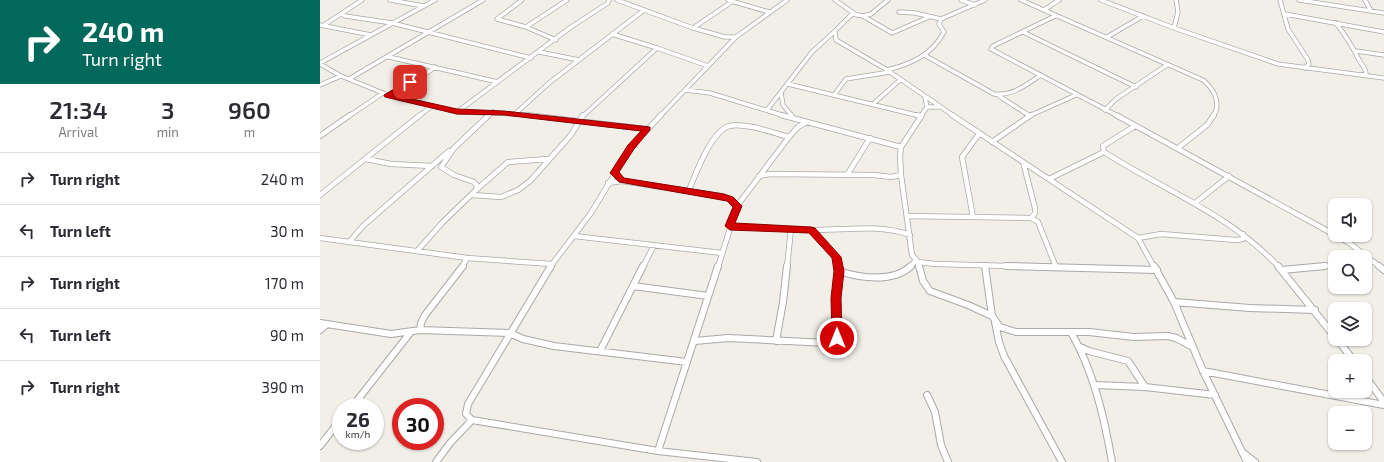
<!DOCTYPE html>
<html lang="en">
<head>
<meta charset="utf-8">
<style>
	:root { --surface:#fff; --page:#f7f7f7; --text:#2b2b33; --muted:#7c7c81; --line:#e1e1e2 }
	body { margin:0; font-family:"Exo 2",sans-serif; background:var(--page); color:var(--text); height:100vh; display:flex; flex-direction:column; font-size:15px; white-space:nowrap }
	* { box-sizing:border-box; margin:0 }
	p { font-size:13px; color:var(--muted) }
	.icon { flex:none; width:22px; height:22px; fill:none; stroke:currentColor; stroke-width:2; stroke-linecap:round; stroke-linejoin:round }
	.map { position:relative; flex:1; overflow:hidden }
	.side { display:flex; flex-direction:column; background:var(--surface); width:320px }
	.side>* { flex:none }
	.banner { background:#00695c; color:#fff; overflow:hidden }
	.controls { position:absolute; left:1008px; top:198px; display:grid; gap:8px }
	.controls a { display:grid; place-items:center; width:44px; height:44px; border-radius:8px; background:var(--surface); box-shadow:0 1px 3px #0004; font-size:20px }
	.speed { position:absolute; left:12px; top:398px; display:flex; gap:8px; font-size:20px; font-weight:700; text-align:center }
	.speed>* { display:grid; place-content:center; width:52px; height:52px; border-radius:50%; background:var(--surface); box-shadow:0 1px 3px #0004; line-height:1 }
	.speed small { font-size:10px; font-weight:400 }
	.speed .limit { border:6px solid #d22; background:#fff; color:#111 }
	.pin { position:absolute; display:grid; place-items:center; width:34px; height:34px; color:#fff; margin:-17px; border-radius:8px; box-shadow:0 2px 6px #0006 }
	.me { position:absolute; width:44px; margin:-22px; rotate:0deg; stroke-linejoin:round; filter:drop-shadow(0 0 3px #0008) }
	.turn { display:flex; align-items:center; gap:14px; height:84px; padding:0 16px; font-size:18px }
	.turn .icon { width:52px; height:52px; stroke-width:2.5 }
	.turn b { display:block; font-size:28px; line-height:34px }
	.eta { display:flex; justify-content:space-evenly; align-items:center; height:68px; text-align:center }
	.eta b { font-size:24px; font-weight:600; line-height:28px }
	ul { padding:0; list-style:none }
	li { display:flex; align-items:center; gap:12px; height:52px; padding:0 16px; border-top:1px solid var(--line) }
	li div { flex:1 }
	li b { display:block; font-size:15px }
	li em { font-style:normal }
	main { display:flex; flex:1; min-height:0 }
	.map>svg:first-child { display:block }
</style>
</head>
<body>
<main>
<section class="side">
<div class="banner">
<div class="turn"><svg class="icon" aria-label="right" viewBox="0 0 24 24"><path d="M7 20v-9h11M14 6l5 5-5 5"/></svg><div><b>240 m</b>Turn right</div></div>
</div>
<div class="eta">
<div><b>21:34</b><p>Arrival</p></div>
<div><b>3</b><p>min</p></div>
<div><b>960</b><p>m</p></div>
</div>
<ul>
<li><svg class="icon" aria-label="right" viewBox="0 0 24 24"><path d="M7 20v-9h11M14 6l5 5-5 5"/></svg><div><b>Turn right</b></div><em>240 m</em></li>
<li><svg class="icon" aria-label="left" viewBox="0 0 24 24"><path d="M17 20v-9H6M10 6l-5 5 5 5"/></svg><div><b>Turn left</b></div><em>30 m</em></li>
<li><svg class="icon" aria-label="right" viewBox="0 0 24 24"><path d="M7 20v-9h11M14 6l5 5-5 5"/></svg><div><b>Turn right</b></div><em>170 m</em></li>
<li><svg class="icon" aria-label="left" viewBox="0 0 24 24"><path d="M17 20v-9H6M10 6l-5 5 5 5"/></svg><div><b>Turn left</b></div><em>90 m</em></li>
<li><svg class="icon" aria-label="right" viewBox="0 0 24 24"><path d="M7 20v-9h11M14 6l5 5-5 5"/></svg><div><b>Turn right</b></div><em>390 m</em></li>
</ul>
</section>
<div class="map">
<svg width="1064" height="462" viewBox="0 0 1064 462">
	<rect width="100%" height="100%" fill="#f2efe9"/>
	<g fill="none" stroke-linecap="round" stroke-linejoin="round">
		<g stroke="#a9a9a9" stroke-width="5">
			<path id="minor-far2" d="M70,0l34,6
				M202,0l-25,19 29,8 30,13
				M297,0l76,28 32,9h11l51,-37
				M408,0l41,12
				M515,0l20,14
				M641,0l14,5
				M701,0l182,80c11,9 19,24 10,36
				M781,0l73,28 104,36 106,14
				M960,0l8,29 20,31 1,4 -4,4
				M979,0l85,13
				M1045,0l6,11
				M724,10l15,-10
				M579,12l16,1 26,6
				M23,13l-1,1 3,2 47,7 139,35
				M965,14l99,18
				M543,16l8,-2 17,-14
				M735,16l-62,30 -2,3 127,67
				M609,17l-37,16 -29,-17 -11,-2 -17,17 1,9 51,30 67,46
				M1016,23c9,12 17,24 23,37 3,5 7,8 7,14l-5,1
				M0,25l51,10
				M4,25l38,-25
				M206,27l41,-27
				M373,28l40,-27
				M854,28l4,-16 -2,-12
				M703,32l113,55
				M787,37l36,-21
				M337,48l51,18
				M1036,51l28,4
				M219,52l40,8
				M606,56l68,38c19,2 32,-9 47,-19
				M69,57l109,25
				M0,63l115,-63
				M0,64l21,12 47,19 69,17 58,2 19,2
				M567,70c24,-6 45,-15 57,-38l-5,-8 2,-5 44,-19
				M29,79l134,-79
				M468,84l132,32
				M0,85l21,-9
				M365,90l25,3 75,23
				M461,93l2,12 9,11
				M68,95l36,-20 11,-8
				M514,95l12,-16 44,-7
				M679,96l31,20
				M553,104l27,-24
				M607,107h14
				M447,110l45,-58 23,-21
				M785,110l11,-11 51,-34
				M137,112l114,-85 37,-24 1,-3
				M195,114l34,-31 95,-73
				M29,116l34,-23
				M99,116l13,-10
				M168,116l5,-4
				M263,116l74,-68 -45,-14
				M340,116l76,-79
				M601,116l6,-9 -2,-9
				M709,116l47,-21"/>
		</g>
		<g stroke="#a9a9a9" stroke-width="6">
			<path id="minor-far1" d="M206,115l121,14
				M461,115l120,32
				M471,115l1,2
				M597,115l3,1
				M602,115l-21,32 -1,9 1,19 11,80 6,7 18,2 107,3
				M632,115l186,123 16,29
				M796,115l219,120
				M815,126l-32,20 1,6c61,39 124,61 175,115
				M0,136l30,-21
				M672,142l39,-27
				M858,148l29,-23 7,-10
				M46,159l25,5 41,2
				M703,162l12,46v5l-4,5
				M527,175l23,-37
				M439,176l11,-2 104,1 17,2 10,-2
				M729,179l55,-27
				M288,183l14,-2 99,15 9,3 7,7
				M156,190l32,-28 40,-3
				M369,190c7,-17 22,-58 40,-64 15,-4 45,7 60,11
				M0,195l100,-80
				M152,195l29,2 17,-7 12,-9 41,-46 12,-20
				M875,203l34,-27
				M587,216l124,2 7,4 18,45
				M653,217l-11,-60 17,-23
				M410,226c28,1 55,4 83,4 32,0 66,-6 97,5
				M491,230l25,27 2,10
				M1015,235l13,7 32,25
				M254,236l148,17
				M0,238l147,20 85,6
				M818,238l23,-4 75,6 7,-1v-5
				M29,242l15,-17 85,-74
				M98,250l24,-27 34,-33 1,-4 -3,-4 -20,-7 -13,-8 13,-19 35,-33
				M598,262l1,5
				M1045,262h9
				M665,265v2
				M142,267l5,-9
				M230,267l41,-54 40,-66 30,-32
				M323,267l11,-22
				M398,267l19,-61 52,-69 9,-10 9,-5
				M467,267l4,-38
				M590,267l6,-7
				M995,267l20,-2"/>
		</g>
		<g stroke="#a9a9a9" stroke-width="8">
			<path id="minor" d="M231,266l-83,138 -2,10 6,6 186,31 99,11
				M518,266l1,5c21,7 54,12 72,-5
				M599,266l4,15 7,10 38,14 24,11
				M665,266l7,50 8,11 16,5h73l45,5 34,-1 8,2 15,8
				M686,266l151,4
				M834,266l20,36 29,69 44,91
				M958,266l57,71
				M1059,266l5,4
				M962,270l43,-4
				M313,286l75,10
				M854,302l76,6 65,2
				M675,322l4,20 5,14 58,106
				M0,323l71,11 29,-4 90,3 13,6 31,7 133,16
				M0,330l7,-6
				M100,330l1,-7 4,-8 38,-49
				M751,332c23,41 33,84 41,130
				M1017,339l17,22
				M375,341l33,-3 100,5 7,-2 2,-3 -1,-41 3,-26
				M456,341l7,-39 4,-36
				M760,347l9,4 39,10 17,26
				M280,351l43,-85
				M883,371l181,34
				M1045,376l19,26
				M775,385l50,2 70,8
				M607,395l8,17 6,33 7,17
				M32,407l58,-74
				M0,446l21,-27
				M338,451l60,-185
				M925,454l10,8
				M116,462l15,-20 21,-22"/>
		</g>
		<use href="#minor-far2" stroke="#fff" stroke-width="3.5"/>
		<use href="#minor-far1" stroke="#fff" stroke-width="4.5"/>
		<use href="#minor" stroke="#fff" stroke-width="6"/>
	</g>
	<path fill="#d40000" stroke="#8a0000" d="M90,80l2,1v3l-18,11 63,14 47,2 146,16v3l-16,19 -15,23 5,6 100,16 9,3 9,9 -7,17 76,4 4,1 26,29 3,14 -3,27 1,40 -1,3 -4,2 -4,-2 -1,-3 -1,-40 3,-27 -2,-13 -23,-25 -79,-3 -5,-4 8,-19 -6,-6 -108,-19 -9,-9 18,-28 13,-14 -137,-16 -47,-1 -72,-17 -1,-2z"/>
</svg>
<div class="controls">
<a><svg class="icon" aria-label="sound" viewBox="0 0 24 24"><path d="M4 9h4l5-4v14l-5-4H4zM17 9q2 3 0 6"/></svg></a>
<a><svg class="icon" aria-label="search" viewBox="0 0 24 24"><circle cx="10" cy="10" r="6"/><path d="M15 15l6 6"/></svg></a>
<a><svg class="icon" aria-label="layers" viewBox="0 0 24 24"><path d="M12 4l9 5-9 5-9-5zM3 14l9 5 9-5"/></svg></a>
<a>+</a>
<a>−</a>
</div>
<div class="speed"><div>26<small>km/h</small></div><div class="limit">30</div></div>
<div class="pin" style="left:90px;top:82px;background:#d93025"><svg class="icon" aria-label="arrive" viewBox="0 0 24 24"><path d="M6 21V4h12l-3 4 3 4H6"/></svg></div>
<svg class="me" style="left:517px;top:338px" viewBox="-20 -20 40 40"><circle r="17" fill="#d40000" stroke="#fff" stroke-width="3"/><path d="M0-11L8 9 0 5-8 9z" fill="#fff"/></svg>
</div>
</main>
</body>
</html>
